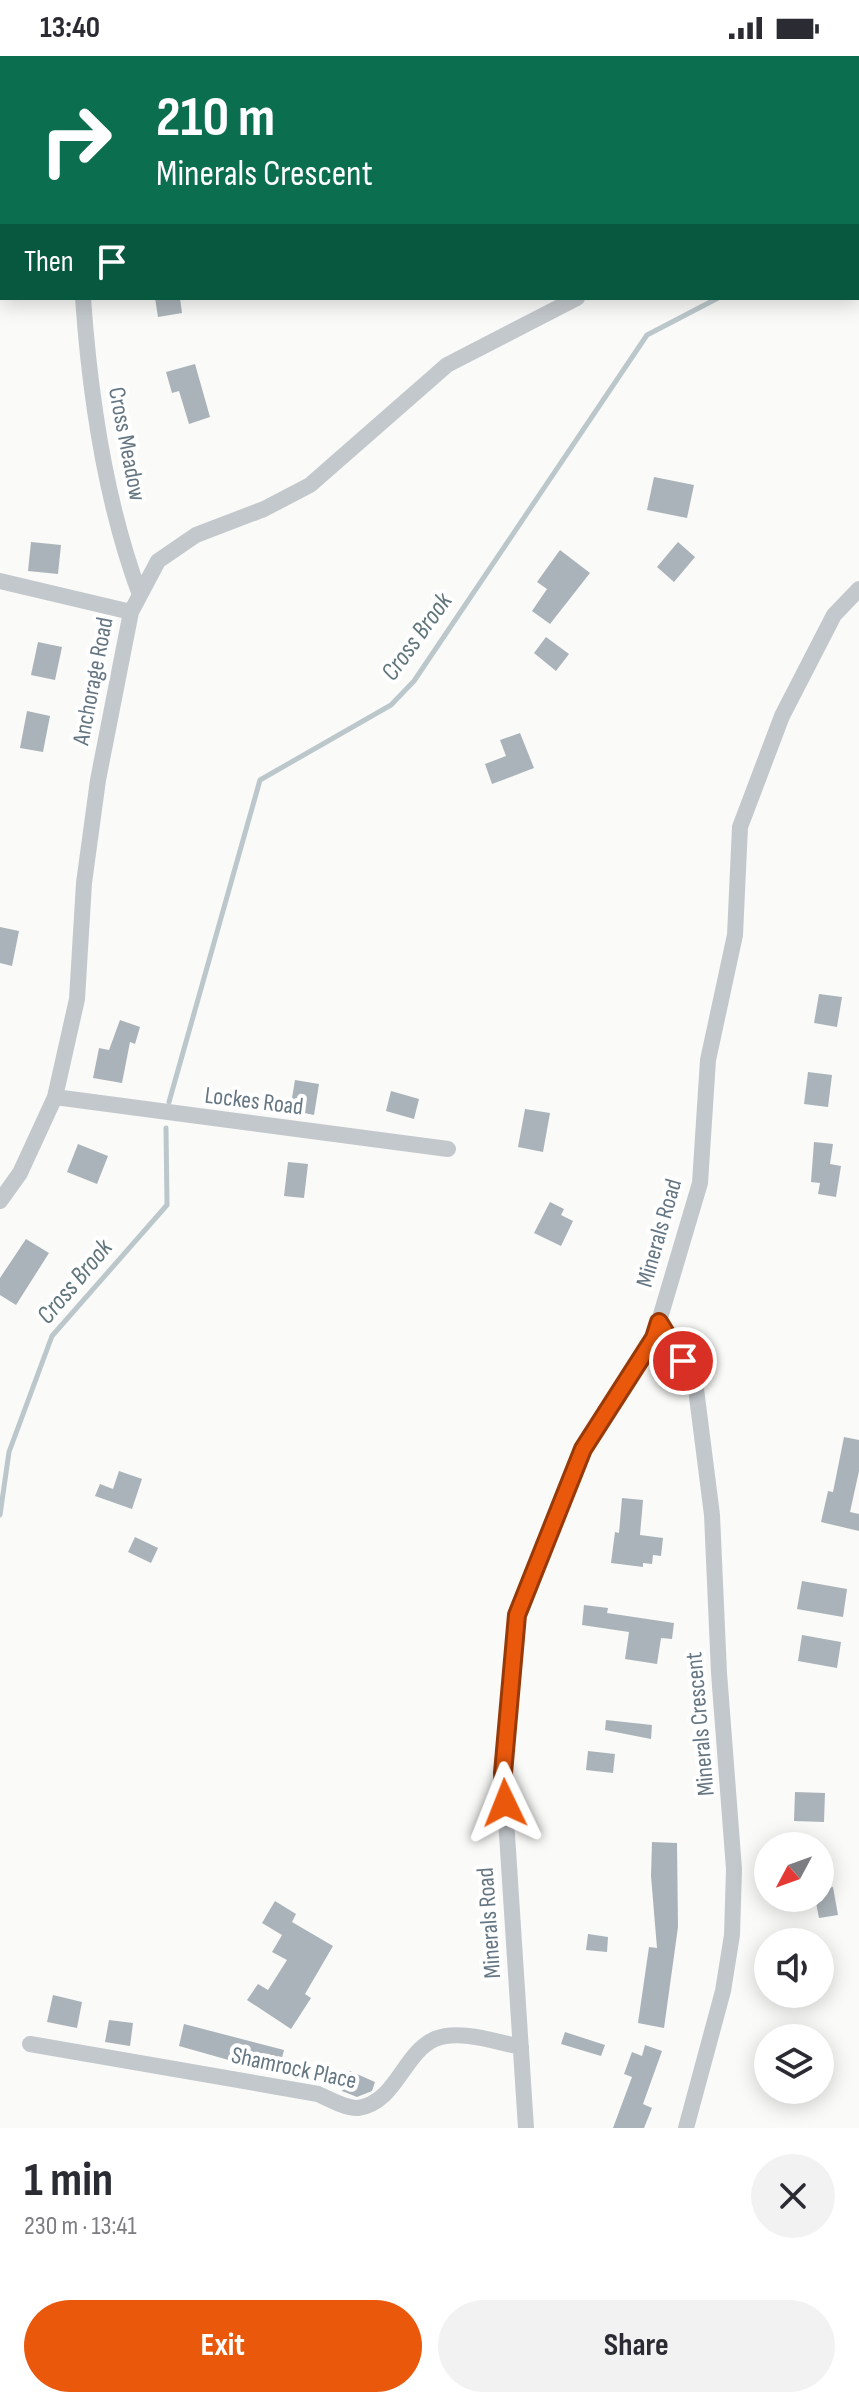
<!DOCTYPE html>
<html lang="en">
<head>
<meta charset="utf-8">
<style>
	:root { --surface:#fff; --page:#f2f2f3; --text:#2b2b33; --muted:#7c7c81; --accent:#ea580c }
	body { margin:0; font-family:"Sofia Sans Condensed",sans-serif; background:var(--page); color:var(--text); height:100vh; display:flex; flex-direction:column; font-size:30px; white-space:nowrap }
	* { box-sizing:border-box; margin:0 }
	p { font-size:26px; color:var(--muted) }
	.icon { flex:none; width:44px; height:44px; fill:none; stroke:currentColor; stroke-width:2; stroke-linecap:round; stroke-linejoin:round }
	.map { position:relative; height:2072px; overflow:hidden }
	.side { display:flex; flex-direction:column; background:var(--surface); flex:1 }
	.side>* { flex:none }
	.top-card { position:absolute; left:0px; top:0px; width:860px; height:244px; box-shadow:0 4px 20px #0003; background:#0b6e4f; color:#fff; overflow:hidden }
	.needle { width:52px; rotate:229deg }
	.controls { position:absolute; left:754px; top:1776px; display:grid; gap:16px }
	.controls a { display:grid; place-items:center; width:80px; height:80px; border-radius:50%; background:var(--surface); box-shadow:0 4px 20px #0003; font-size:40px }
	.pin { position:absolute; display:grid; place-items:center; width:68px; height:68px; color:#fff; margin:-34px; border:4px solid #fff; border-radius:50%; box-shadow:0 2px 8px #0007 }
	.me { position:absolute; width:88px; margin:-44px; rotate:358deg; stroke-linejoin:round; filter:drop-shadow(0 0 6px #0008) }
	.turn { display:flex; align-items:center; gap:28px; height:168px; padding:0 24px; font-size:36px }
	.turn .icon { width:104px; height:104px; stroke-width:2.5 }
	.turn b { display:block; font-size:56px; line-height:68px }
	.then { display:flex; align-items:center; height:76px; padding:0 24px; background:#0003; gap:16px; font-size:30px }
	.round { display:grid; place-items:center; flex:none; width:84px; height:84px; border-radius:42px; background:var(--page) }
	.summary { display:flex; align-items:center; justify-content:space-between; height:136px; padding:0 24px }
	h1 { font-size:48px; font-weight:700; line-height:60px }
	.primary-button { display:flex; gap:16px; margin-top:auto; padding:16px 24px }
	.primary-button a { flex:1; height:92px; border-radius:48px; background:var(--accent); color:#fff; font-size:32px; font-weight:700; line-height:92px; text-align:center }
	.primary-button a+a { background:var(--page); color:var(--text) }
	.status { display:flex; justify-content:space-between; align-items:center; height:56px; padding:0 40px; background:var(--surface); direction:ltr }
	.status svg { height:22px; fill:currentColor }
	.map>svg:first-child { display:block }
</style>
</head>
<body>
<div class="status"><b>13:40</b><svg viewBox="0 0 49 12"><path d="M0 12V9h3v3zM5 12V6h3v6zM10 12V3h3v9zM15 12V0h3v12zM26 1h20v11H26zM47 4h2v5h-2z"/></svg></div>
<div class="map">
<svg width="859" height="2072" viewBox="0 0 859 2072">
	<rect width="100%" height="100%" fill="#fafaf8"/>
	<g fill="none" stroke-linecap="round" stroke-linejoin="round">
		<path stroke="#bbc7cb" stroke-width="5" d="M858,169h1
			M169,1046l91,-322 131,-75 23,-24 233,-346 71,-37
			M0,1459l9,-63 43,-116 115,-131 -1,-77"/>
	</g>
	<path fill="#aab3b9" d="M155,242h25l2,15 -24,4z
		M195,308l15,53 -21,7 -10,-33 -7,2 -6,-21z
		M654,421l40,8 -7,33 -40,-8z
		M31,486l30,3 -3,29 -30,-3z
		M678,486l17,15 -21,25 -17,-15z
		M560,494l30,23 -40,51 -18,-13 15,-22 -10,-7z
		M546,581l23,17 -13,17 -22,-18z
		M38,586l24,5 -7,33 -24,-5z
		M27,655l23,5 -7,36 -23,-4z
		M520,677l14,35 -42,16 -7,-20 21,-8 -6,-16z
		M0,871l19,4 -7,35 -12,-3z
		M819,938l23,3 -5,30 -23,-4z
		M120,964l20,7 -5,17 -5,-2 -8,41 -29,-5 6,-30 10,2z
		M808,1016l24,3 -4,32 -24,-3z
		M295,1024l24,4 -5,31 -24,-5z
		M391,1035l28,8 -5,20 -28,-8z
		M525,1053l25,4 -7,39 -25,-5z
		M814,1086l19,2 -3,20 11,2 -5,31 -18,-3 2,-11 -9,-1z
		M78,1088l30,12 -11,28 -30,-12z
		M288,1106l20,2 -4,34 -20,-2z
		M550,1146l14,7 -3,6 12,6 -12,25 -27,-13z
		M26,1183l23,14 -33,52 -16,-10v-17z
		M844,1381l15,3v31l-9,41 9,2v17l-38,-9 7,-31 5,1z
		M119,1415l23,8 -10,30 -37,-13 5,-12 13,5z
		M622,1442l21,2 -3,35 23,3 -2,18 -8,-1 -1,9 -9,-1v4l-32,-4 4,-31 4,1z
		M135,1481l23,11 -7,15 -23,-11z
		M802,1525l45,8 -4,28 -46,-8z
		M584,1549l24,3 -1,5 67,10 -2,16 -11,-1 -4,26 -32,-5 4,-27 -47,-7z
		M802,1579l39,7 -4,26 -39,-7z
		M606,1664l46,5 -1,14 -46,-9z
		M588,1695l27,3 -2,19 -27,-3z
		M795,1736l30,1 -1,29 -30,-1z
		M652,1786l25,1 1,84 -14,101 -26,-5 11,-76 8,1 -6,-72z
		M833,1831l5,28 -19,3 -4,-20h5v-9z
		M275,1845l21,13 -4,8 41,24 -28,48 6,4 -20,31 -44,-29 11,-16 10,6 19,-30 -15,-8 10,-17 -20,-12z
		M588,1878l20,3 -1,15 -21,-2z
		M53,1939l29,7 -5,26 -30,-6z
		M109,1964l24,3 -3,23 -25,-4z
		M184,1968l100,26 -6,24 -99,-28z
		M565,1976l40,13 -4,11 -40,-12z
		M645,1989l17,6 -19,53 9,4 -8,20h-31l19,-51 -8,-3 8,-22 10,4z
		M350,2015l25,11 -3,9 -15,6 -15,-6z"/>
	<g fill="none" stroke-linecap="round" stroke-linejoin="round">
		<path stroke="#c3c8cc" stroke-width="16" d="M133,2v-2
			M858,89h1
			M83,242c7,100 22,203 57,297
			M0,525l131,31
			M55,1041l393,52
			M0,1145l20,-28 35,-76 22,-98 7,-116 14,-103 33,-168 27,-51 38,-26 68,-26 46,-24 137,-120 130,-67
			M659,1266l36,59 17,134 7,158 15,196 -2,66 -9,56 -37,137
			M30,1988l288,50c11,5 29,15 40,14 38,-5 45,-55 77,-69 25,-10 61,3 86,8
			M526,2072l-23,-355 14,-158 66,-166 71,-111 46,-155 8,-123 27,-125 5,-108 42,-111 52,-101 25,-26"/>
	</g>
	<g fill="none" stroke-linecap="round" stroke-linejoin="round">
		<g stroke="#983908" stroke-width="20">
			<path id="route" d="M505,1747l-2,-30 14,-158 66,-166 71,-111 5,-16 24,39"/>
		</g>
		<use href="#route" stroke="#ea580c" stroke-width="14"/>
	</g>
	<g text-anchor="middle" dominant-baseline="central" stroke-width="8" stroke-linejoin="round" paint-order="stroke">
		<g font-size="24" fill="#657683" stroke="#fff">
			<text transform="translate(127 388) rotate(79)">Cross Meadow</text>
			<text transform="translate(93 625) rotate(-79)">Anchorage Road</text>
			<text transform="translate(254 1045) rotate(7)">Lockes Road</text>
			<text transform="translate(659 1177) rotate(-74)">Minerals Road</text>
			<text transform="translate(700 1668) rotate(-95)">Minerals Crescent</text>
			<text transform="translate(489 1867) rotate(-94)">Minerals Road</text>
			<text transform="translate(294 2012) rotate(12)">Shamrock Place</text>
		</g>
		<g font-size="26" font-style="italic" fill="#60757c" stroke="#fff">
			<text transform="translate(417 581) rotate(-54)">Cross Brook</text>
			<text transform="translate(75 1226) rotate(-50)">Cross Brook</text>
		</g>
	</g>
</svg>
<div class="controls">
<a><svg class="needle" viewBox="-14 -14 28 28"><path d="M0-13l5 13h-10z" fill="#e53935"/><path d="M0 13l5-13h-10z" fill="#7c7c81"/></svg></a>
<a><svg class="icon" aria-label="sound" viewBox="0 0 24 24"><path d="M4 9h4l5-4v14l-5-4H4zM17 9q2 3 0 6"/></svg></a>
<a><svg class="icon" aria-label="layers" viewBox="0 0 24 24"><path d="M12 4l9 5-9 5-9-5zM3 14l9 5 9-5"/></svg></a>
</div>
<div class="pin" style="left:683px;top:1305px;background:#d93025"><svg class="icon" aria-label="arrive" viewBox="0 0 24 24"><path d="M6 21V4h12l-3 4 3 4H6"/></svg></div>
<svg class="me" style="left:505px;top:1747px" viewBox="-20 -20 40 40"><path d="M0-17L14 15 0 8-14 15z" fill="#ea580c" stroke="#fff" stroke-width="4"/></svg>
<div class="top-card">
<div class="turn"><svg class="icon" aria-label="right" viewBox="0 0 24 24"><path d="M7 20v-9h11M14 6l5 5-5 5"/></svg><div><b>210 m</b>Minerals Crescent</div></div>
<div class="then">Then<svg class="icon" aria-label="arrive" viewBox="0 0 24 24"><path d="M6 21V4h12l-3 4 3 4H6"/></svg></div>
</div>
</div>
<section class="side">
<div class="summary"><div><h1>1 min</h1><p>230 m · 13:41</p></div><a class="round"><svg class="icon" aria-label="close" viewBox="0 0 24 24"><path d="M6 6l12 12M18 6L6 18"/></svg></a></div>
<div class="primary-button"><a>Exit</a><a>Share</a></div>
</section>
</body>
</html>
